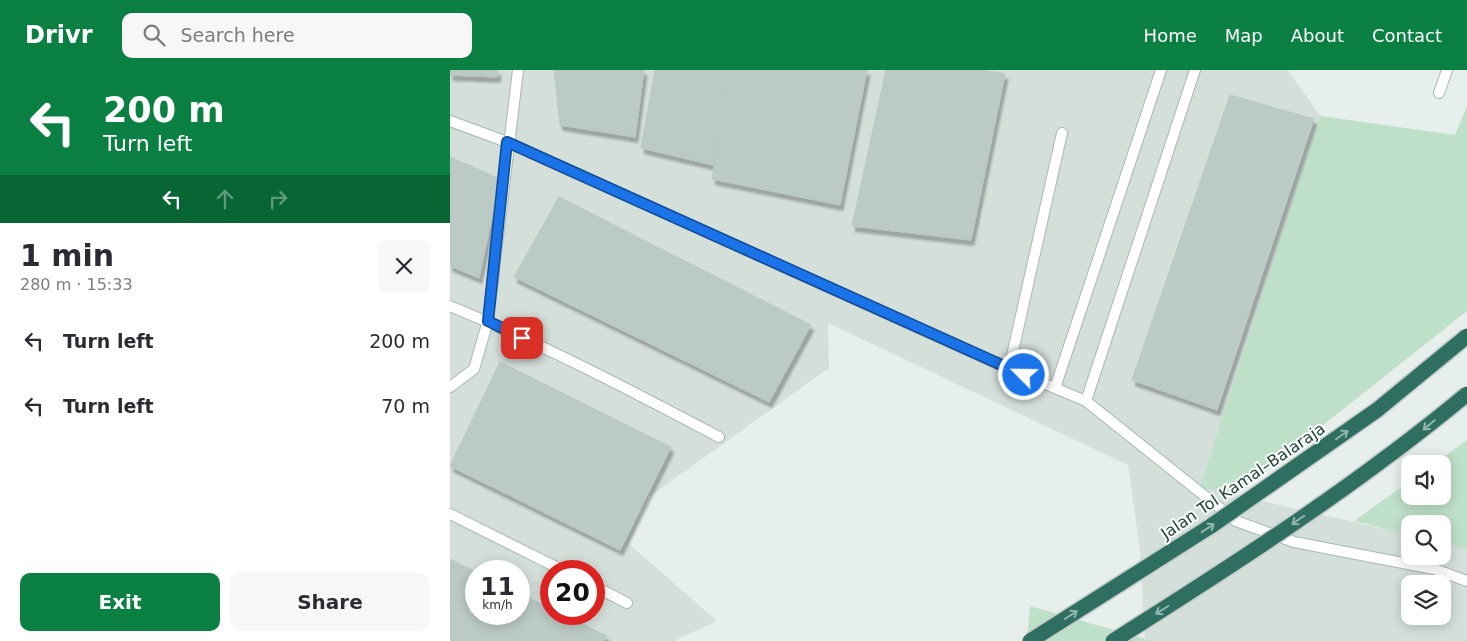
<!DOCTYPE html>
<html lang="en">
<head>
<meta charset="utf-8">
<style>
	:root { --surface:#fff; --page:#f7f7f7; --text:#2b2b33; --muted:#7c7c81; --accent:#0b8043 }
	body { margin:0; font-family:"DejaVu Sans",sans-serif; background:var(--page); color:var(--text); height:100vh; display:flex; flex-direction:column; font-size:19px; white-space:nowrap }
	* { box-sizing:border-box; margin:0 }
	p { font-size:16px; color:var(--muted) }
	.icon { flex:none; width:28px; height:28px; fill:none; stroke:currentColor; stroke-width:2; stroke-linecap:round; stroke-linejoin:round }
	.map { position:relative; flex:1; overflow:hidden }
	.details { display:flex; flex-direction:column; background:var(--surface); width:450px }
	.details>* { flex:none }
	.top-card { background:#0b8043; color:#fff; overflow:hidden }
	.buttons { position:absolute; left:951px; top:385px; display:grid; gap:10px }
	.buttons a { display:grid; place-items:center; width:50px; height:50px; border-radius:10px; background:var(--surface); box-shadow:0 2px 12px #0003; font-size:25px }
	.speed { position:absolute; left:15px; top:490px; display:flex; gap:10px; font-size:25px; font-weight:700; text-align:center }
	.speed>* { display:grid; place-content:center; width:65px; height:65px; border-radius:50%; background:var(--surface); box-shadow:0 2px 12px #0003; line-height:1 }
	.speed small { font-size:12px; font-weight:400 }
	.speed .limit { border:8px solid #d22; background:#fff; color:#111 }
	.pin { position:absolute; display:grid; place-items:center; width:42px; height:42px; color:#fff; margin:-21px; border-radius:10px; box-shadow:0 2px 8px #0006 }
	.me { position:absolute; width:55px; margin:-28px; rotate:293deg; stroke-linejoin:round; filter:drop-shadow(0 0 4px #0008) }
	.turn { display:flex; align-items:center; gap:18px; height:105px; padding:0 20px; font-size:22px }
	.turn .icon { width:65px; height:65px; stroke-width:2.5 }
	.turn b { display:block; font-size:35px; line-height:42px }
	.lanes { display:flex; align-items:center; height:48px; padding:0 20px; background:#0003; justify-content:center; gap:25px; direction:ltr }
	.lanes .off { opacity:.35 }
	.round { display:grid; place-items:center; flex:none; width:52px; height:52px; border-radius:10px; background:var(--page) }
	.headline { display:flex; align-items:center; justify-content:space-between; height:85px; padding:0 20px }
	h1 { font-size:30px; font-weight:700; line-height:38px }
	.primary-button { display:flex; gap:10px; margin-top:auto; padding:10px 20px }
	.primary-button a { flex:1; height:58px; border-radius:10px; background:var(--accent); color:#fff; font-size:20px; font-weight:700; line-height:58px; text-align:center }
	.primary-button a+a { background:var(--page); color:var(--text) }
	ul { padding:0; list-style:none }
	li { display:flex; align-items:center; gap:15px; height:65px; padding:0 20px }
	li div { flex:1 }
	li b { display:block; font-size:19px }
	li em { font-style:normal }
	header { display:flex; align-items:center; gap:30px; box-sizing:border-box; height:70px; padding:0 25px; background:var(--accent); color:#fff }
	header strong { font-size:24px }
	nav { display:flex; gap:28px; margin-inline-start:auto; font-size:18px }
	.search { width:350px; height:45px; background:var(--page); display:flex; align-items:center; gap:12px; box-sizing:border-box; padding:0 18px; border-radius:10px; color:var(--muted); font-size:19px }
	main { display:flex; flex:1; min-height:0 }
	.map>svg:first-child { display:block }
</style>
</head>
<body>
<header>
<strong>Drivr</strong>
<div class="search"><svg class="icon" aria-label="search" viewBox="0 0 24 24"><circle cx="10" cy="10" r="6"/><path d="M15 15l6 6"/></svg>Search here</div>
<nav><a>Home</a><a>Map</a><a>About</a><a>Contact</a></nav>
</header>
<main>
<section class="details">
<div class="top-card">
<div class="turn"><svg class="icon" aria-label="left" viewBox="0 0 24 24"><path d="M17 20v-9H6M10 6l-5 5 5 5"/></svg><div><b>200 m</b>Turn left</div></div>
<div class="lanes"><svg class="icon" aria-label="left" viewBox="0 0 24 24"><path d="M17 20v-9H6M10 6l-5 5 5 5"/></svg><svg class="icon off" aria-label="ahead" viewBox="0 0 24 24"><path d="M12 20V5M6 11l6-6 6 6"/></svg><svg class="icon off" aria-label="right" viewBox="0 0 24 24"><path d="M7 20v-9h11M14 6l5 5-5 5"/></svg></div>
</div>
<div class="headline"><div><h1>1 min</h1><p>280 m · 15:33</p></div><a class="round"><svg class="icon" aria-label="close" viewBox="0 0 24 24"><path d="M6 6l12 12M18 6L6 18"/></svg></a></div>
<ul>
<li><svg class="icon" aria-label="left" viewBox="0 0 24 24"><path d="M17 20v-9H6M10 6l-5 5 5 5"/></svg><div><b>Turn left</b></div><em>200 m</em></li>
<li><svg class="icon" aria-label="left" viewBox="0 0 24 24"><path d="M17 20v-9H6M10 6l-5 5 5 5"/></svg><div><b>Turn left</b></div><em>70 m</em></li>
</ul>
<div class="primary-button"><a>Exit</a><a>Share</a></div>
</section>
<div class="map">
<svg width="1017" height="571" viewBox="0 0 1017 571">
	<defs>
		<filter id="shadow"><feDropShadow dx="3" dy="5.5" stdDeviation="1" flood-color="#0004"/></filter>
	</defs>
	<rect width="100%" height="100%" fill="#e6efeb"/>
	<path fill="#d4dfda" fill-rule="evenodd" d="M0,0h838l32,46 -119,371 209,48v21h32l1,-13 24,6v92h-315l-7,-2 -5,-88 -12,-86 -300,-142 1,45 -180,129 -20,47 88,77 -43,20h-224zM26,501h43v43h-43zM101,501h43v43h-43zM960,514h32v32h-32z"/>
	<path fill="#bfe0c8" d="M1017,36v205l-232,184 -35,-8 120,-371 135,19z
		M1017,370v109l-24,-6 -1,-19h-32v11l-56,-14 56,-40v15h32v-32h-8z
		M580,536l122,35h-125z"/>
	<path fill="#bbcac4" stroke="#b8c9c2" filter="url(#shadow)" d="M0,0h48l-1,7 -47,-2z
		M104,0h90l-9,67 -75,-12z
		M205,0h75l-17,95 -72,-17z
		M280,0h137l-27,135 -128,-26z
		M436,0h96l23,4 -34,166 -119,-14z
		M780,25l84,24 -97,291 -85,-30z
		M0,87l50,22 -21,99 -29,-12z
		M109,127l252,128 -42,77 -255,-125z
		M50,292l171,85 -51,103 -170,-84z
		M0,489l26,13v42h43v-21l32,16v5h11l45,22 -3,5h-154z"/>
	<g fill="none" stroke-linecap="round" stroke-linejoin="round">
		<g stroke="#a8b8b2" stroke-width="12">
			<path id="lane" d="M989,23l8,-23
				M0,51l57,21 502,227 77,32 150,120 58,21 140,27 33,12
				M0,236c92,38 180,84 269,131
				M559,299l53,-236
				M0,317l24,-18 14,-48 30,-251
				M605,318l106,-318
				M636,331l109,-331
				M0,444l114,57
				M144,516l33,17"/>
		</g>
		<use href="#lane" stroke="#fff" stroke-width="10"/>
		<g stroke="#c2cac8" stroke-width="18" stroke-linecap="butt">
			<path id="highway-bridge" d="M580,571l181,-115 166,-116 90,-74
				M663,571c122,-77 243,-155 354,-247"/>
		</g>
		<use href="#highway-bridge" stroke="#2f6f62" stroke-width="15"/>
	</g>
	<defs><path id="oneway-shaft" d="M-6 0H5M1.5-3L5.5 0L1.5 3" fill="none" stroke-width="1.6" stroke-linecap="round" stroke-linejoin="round" transform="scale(1.25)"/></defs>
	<g stroke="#93b5ae">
		<use href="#oneway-shaft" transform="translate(979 355) rotate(140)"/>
		<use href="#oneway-shaft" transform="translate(892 365) rotate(-35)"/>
		<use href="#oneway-shaft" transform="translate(848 450) rotate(145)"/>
		<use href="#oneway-shaft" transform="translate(758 458) rotate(-33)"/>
		<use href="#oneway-shaft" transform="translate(712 540) rotate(148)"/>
		<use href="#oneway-shaft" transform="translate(621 545) rotate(-32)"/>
	</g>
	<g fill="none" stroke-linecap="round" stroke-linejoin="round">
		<g stroke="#114b97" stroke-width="12">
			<path id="route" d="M72,268l-34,-17 19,-179 517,233"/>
		</g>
		<use href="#route" stroke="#1a73e8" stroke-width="9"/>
	</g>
	<g text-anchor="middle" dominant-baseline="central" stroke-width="4" stroke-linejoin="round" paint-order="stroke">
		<g font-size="16" fill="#24423a" stroke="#f7fbf9">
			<text transform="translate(793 411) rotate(-34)">Jalan Tol Kamal–Balaraja</text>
		</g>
	</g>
</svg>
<div class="buttons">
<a><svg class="icon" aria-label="sound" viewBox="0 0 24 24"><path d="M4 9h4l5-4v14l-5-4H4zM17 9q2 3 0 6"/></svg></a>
<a><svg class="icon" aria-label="search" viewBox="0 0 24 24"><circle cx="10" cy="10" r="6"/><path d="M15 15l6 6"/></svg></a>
<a><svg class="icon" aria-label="layers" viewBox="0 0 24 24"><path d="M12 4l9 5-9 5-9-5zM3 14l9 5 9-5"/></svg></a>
</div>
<div class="speed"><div>11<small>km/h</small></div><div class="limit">20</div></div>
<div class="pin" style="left:72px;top:268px;background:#d93025"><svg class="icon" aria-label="arrive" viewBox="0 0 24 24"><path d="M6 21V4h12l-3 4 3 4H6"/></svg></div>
<svg class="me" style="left:574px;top:305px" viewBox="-20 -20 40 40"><circle r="17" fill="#1a73e8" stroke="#fff" stroke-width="3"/><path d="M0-11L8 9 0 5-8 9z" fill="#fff"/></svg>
</div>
</main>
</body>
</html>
